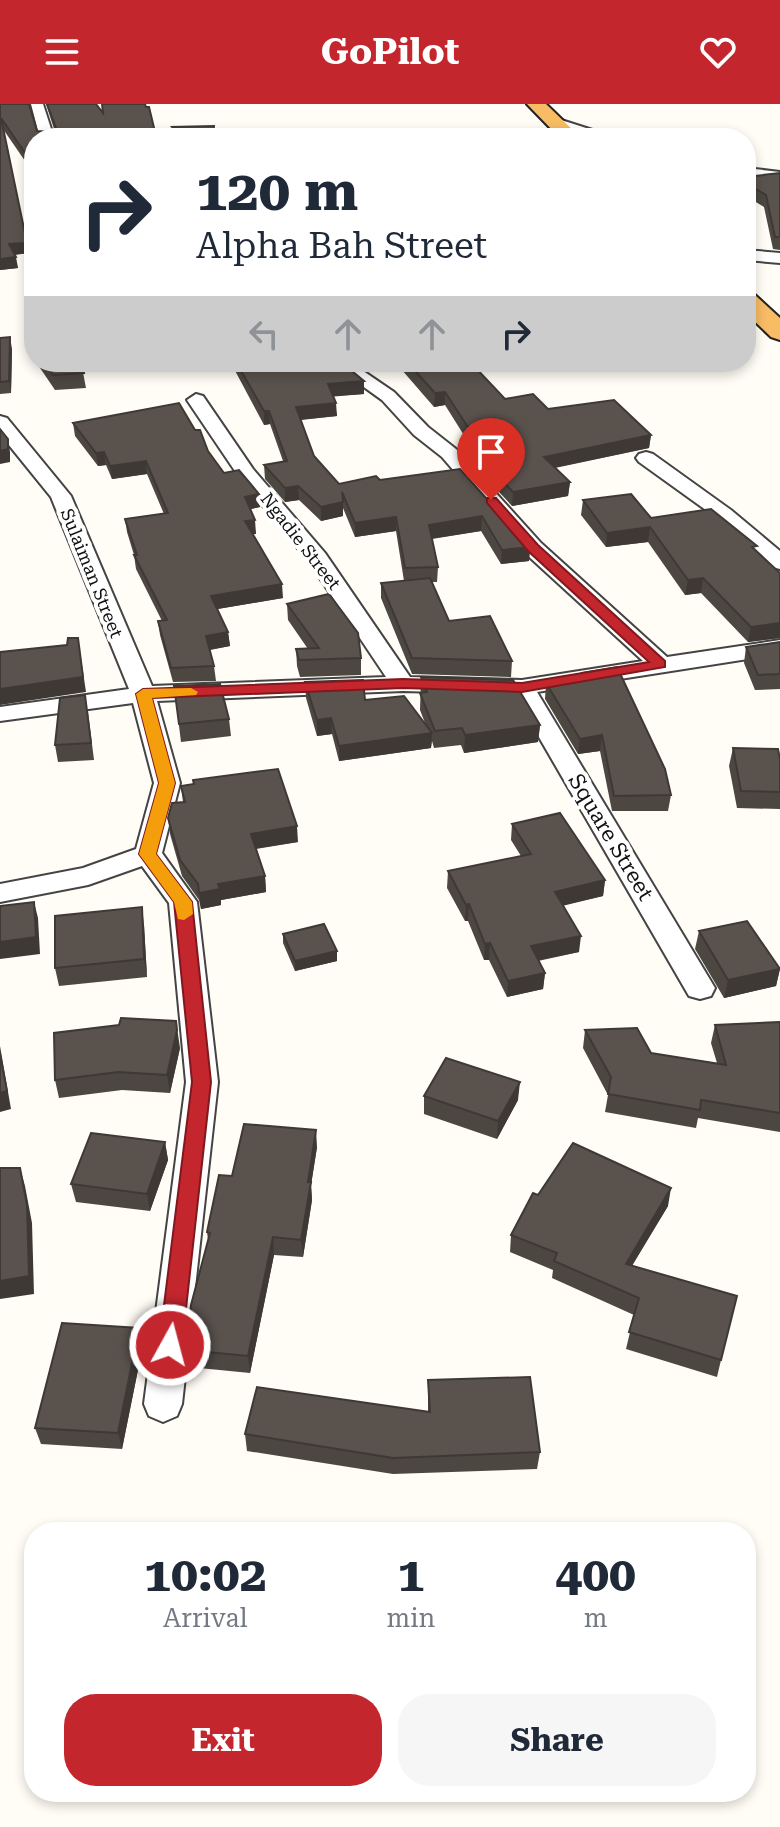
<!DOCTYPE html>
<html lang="en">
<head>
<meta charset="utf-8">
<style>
	:root { --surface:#fff; --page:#f6f6f7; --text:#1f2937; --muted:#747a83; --accent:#c4262e }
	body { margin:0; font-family:"Roboto Serif",serif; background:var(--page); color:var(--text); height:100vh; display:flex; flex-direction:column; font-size:30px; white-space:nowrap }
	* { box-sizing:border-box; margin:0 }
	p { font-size:26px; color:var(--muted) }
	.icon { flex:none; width:44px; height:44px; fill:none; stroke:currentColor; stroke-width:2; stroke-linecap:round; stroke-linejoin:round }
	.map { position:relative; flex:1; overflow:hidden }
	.drawer { position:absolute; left:24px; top:1418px; width:732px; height:280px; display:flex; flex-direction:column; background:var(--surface); border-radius:32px; box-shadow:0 4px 12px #0003 }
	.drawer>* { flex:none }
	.guide { position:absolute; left:24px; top:24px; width:732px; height:244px; border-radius:32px; box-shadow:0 4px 12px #0003; background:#fff; color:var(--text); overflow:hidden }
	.pin { position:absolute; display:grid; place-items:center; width:68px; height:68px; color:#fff; margin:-82px -34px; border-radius:50% 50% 50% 0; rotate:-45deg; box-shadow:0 0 8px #0007 }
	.pin .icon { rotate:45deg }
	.me { position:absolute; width:88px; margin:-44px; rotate:7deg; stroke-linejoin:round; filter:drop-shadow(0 0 6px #0008) }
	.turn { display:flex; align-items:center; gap:28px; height:168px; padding:0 40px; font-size:36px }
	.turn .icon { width:104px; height:104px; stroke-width:2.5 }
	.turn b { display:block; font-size:56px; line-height:68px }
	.lanes { display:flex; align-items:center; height:76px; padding:0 40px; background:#0003; justify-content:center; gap:40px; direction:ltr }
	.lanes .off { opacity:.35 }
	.eta { display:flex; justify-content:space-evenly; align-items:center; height:136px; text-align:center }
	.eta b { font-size:48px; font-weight:700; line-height:56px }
	.action { display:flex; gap:16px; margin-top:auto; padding:16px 40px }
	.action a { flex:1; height:92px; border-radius:32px; background:var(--accent); color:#fff; font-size:32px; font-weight:700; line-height:92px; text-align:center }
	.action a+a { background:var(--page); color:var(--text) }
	header { display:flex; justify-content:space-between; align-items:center; height:104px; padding:0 40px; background:var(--accent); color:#fff; font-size:36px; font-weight:700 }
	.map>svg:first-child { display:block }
</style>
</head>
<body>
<header><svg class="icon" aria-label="menu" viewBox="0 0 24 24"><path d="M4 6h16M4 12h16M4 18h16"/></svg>GoPilot<svg class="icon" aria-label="heart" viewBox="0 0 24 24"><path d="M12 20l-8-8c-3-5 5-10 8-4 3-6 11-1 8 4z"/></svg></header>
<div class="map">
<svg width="780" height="1723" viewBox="0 0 780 1723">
	<rect width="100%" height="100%" fill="#fffdf5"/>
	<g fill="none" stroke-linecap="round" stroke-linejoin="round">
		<g stroke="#444" stroke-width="4">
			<path id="minor" d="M31,0h12l11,34h-14z
				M746,146l34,3v10l-34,-3z
				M329,258h21l44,30 34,35 28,22 85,94 126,114 113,-17v14l-243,38 178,296 -4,8 -11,3 -11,-3 -175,-302 -111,-3 -246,10 23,82 -18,70 35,49 21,180 -36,322 -5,12 -14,6 -14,-6 -5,-12 42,-322 -17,-179 -27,-37 -54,19 -88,17v-18l83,-16 53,-19 18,-66 -21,-80 -133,18v-14l129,-18 -78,-192 -51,-63v-18l7,2 64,78 81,190 234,-9 -77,-115 -70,-85 -52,-77 9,-6 7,2 50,73 72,84 85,124 112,3 121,-19 -118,-108 -83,-96 -28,-22 -32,-35z
				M646,348l7,2 78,56 49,41v18l-8,-2 -55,-49 -78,-56 -3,-4 3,-4z"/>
		</g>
		<g stroke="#444" stroke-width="4">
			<path id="tertiary" d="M555,14l53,17 2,3h-24l-36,-12 -3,-3z
				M746,64l34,4v10l-34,-4z"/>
		</g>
		<g stroke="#222" stroke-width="4">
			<path id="trunk" d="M527,0h19l35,34h-21z
				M746,189l9,2 25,23v22l-9,-3 -25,-24z"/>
		</g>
		<use href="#minor" fill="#fff" fill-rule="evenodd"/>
		<use href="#tertiary" fill="#fff" fill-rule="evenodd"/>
		<use href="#trunk" fill="#f7bc64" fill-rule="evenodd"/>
	</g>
	<path fill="#4d4742" d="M0,0l37,27 16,1 1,-3 -8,-25h50l7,9 46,-6 7,31h-122v36l-31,-45 26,124 -15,2 4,13 -18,2z
		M214,22v12l-41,-1 -1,-10z
		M780,69v77l-7,-1 -9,-42 -18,-11v-19z
		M0,234l12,11 -1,44 -11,1z
		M36,258h45l5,26 -31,2z
		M177,258h164l23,32 -31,2 4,20 -36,4 13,36 25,28 41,-4 80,-11 70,78 -1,14 -28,3 -20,-33 -49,8 6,28 -1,15h-5l17,39 63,40 -1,16 -99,-3 -31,-76v-15l23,-2 -8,-50 -41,6 -12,-29v8l-22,5 -22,-21 -14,2 -20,-23 -1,-14 19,-4 -13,-37 -6,1 -32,-60 -42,7z
		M395,258h71l2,5 37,32 146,36 -2,13 -94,20 15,14 -2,14 -56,10 -25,-27v-7l-42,-67 -11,2z
		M73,319l135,28 16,22 35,21 1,13 -9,2 5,25h-3l30,64 -66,11 11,23 2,14 -20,4 4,16 2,15 -43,1 -13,-47 -2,-14h4l-26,-52 -2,-14 -7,-23 -2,-13 39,-5 -17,-40 -35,5 -6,-14 -8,1 -23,-30z
		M583,396l68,18 105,33 24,22v65l-32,4 -47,-49 -16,2 -37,-53 -42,5 -25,-32z
		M287,500l74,54v17l-61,2 -3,-11 -1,-17h12l-20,-29z
		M780,538v47l-25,1 -11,-27 2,-16z
		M582,569l89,122 -3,16h-56l-12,-60 -22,3 -33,-55 1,-16 36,-5z
		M421,573l119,48 -2,17 -74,11 -3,-8 -27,3 -2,-7 -1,7 -92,13 -7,-27 -15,2 -11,-38 -1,-16 60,18 60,23 -5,-13z
		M174,582l55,33 2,17 -50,6z
		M88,608l6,48 -36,2 -3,-17z
		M733,644l47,11v50l-43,-1 -8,-42z
		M181,682l117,56 -42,7 9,27 1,16 -45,8v5l-20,4 -2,-9 -17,-24 -12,-42 -2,-16 15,-16z
		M512,720l93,56 -2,16 -40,9 16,47 -41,9 7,12 -2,16 -36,8 -18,-37h-5l-16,-39h-3l-18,-33 1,-17 73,-15 -10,-16z
		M144,821l3,52 -88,9 -4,-18z
		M699,827l81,37 -4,18 -52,12 -29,-49z
		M283,830l54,27 -42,10 -12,-28z
		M780,918v110l-82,-14 -2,10 -91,-16 3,-17 -25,-47 2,-18 66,23 66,10 -6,-20 4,-18z
		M180,944l-10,45 -48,-3 -63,8 -4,-18z
		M424,992l94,4 -21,39 -73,-25z
		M165,1038l3,18 -18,51 -74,-9 -5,-18z
		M317,1043l-6,38 1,15 -9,57 -29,-2 -24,118 -61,-6 -3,-17 22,-110 -1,-8 25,-56z
		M538,1091l130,11 -36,59 89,95 -4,17 -91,-28 8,-34 -82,-37 1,-8 -43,-18 1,-17z
		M143,1241l-21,104 -81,-5 -6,-16z
		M428,1276l112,72 -3,17 -144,5 -146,-23 -2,-17 183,-22z"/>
	<path fill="#3f3936" d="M27,139l2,10 -18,2 -2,-11z
		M16,153l2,11 -18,2v-11z
		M10,233l2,12 -1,44 -2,-12z
		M189,258h43v3l-42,7z
		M364,277v13l-36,3v-13z
		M445,288v13l-11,2 1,-14z
		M336,299l1,13 -40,4 -1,-13z
		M264,307h5l1,13 -6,1z
		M651,331l-2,13 -106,22 1,-13z
		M8,335l2,13v10l-10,2v-13z
		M104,348l2,13 -8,1 -2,-13z
		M146,357l1,13 -35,5 -2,-13z
		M570,378l-2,14 -56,10 1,-14z
		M298,382l1,14 -14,2v-14z
		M259,390l1,13 -14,3 -1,-13z
		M343,398v14l-22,5v-14z
		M482,412l-1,15 -52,8v-14z
		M396,413v14l-41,6v-14z
		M255,416l1,14 -10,1 -1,-14z
		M650,423l-2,15 -42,5 1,-14z
		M530,443l-1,14 -28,3 1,-14z
		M703,474l-2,15 -16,2 3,-15z
		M282,480l1,14 -71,12 -1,-14z
		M780,519v15l-32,4 3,-15z
		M228,528l2,14 -22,4 -2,-14z
		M78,534l8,54 -86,13v-16z
		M331,614l1,16 -15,2v-16z
		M540,621l-2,17 -74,11 1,-18z
		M432,629l-1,15 -92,13v-15z
		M602,631l-2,16 -22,3 2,-15z
		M297,722l1,16 -46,7 -1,-15z
		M265,772l1,16 -45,8v5l-20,4 -2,-16 19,-9z
		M605,776l-2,16 -49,12 1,-16z
		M34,798l4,16 2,36 -40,5v-17z
		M469,800l-1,17h-3l1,-16z
		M142,803l2,18 3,52 -3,-18z
		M581,832l-2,16 -50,10 2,-16z
		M490,839l-1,17h-5l1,-16z
		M337,847v10l-42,10v-10z
		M780,865l-4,17 -52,12 4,-18z
		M545,869l-2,16 -36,8 1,-16z
		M176,917l4,27 -10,45 -3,-18z
		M0,942l11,63 -11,3z
		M520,978l-2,18 -21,39 1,-18z
		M316,1026l1,17 -6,38 1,15 -9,57 -2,-17 7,-58z
		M165,1038l3,18 -18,51 -3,-17z
		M20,1064l5,18 7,37 2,71 -34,5v-18z
		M671,1084l-3,18 -45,75 3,-17z
		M273,1133l1,18 -24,118 -2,-17z
		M139,1224l4,17 -21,104 -4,-16z"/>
	<path fill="#5a524d" stroke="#3f3936" stroke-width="2" d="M0,0h29l8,27 16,1 3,-4 -9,-24h49l7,9 -1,-9h43l1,3h3l7,29 -48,1 1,1h-75v28l-33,-48 26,125 -18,1 7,13 -16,2z
		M214,22l-1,12h-32l-9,-11z
		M780,69v64h-5l-9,-42 -20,-12v-6z
		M10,233l-1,44 -9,1v-44z
		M43,258h38l3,11 -31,2z
		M236,258h105l23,19 -36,3 8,19 -40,4 18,49 25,28 37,-8 4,4 80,-11 70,78 -28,3 -20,-34 -53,9 9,42 -33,1 -9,-51 -41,6 -13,-31 1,10 -22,5 -23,-21 -13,2 -21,-23 23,-4 -18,-50h-5z
		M407,258h59l2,5 6,-1 31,33 28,-5 15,15 66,-9 37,35 -107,22 26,25 -57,10 -25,-27 4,-1 -47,-72 -10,1z
		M179,299l16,27h5l8,21 16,22 15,-3 20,24 -14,3 10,23 -10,1 37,63 -71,12 17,36 -22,4 8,30 -43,2 -13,-47 9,-1 -33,-65h3l-12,-36 43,-6 -22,-52 -36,5 -6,-14 -8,1 -23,-30z
		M0,325l8,10v10l-8,2z
		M631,390l20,24 60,-9 46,37 -5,1 28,26v50l-29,4 -48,-49 -15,2 -38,-53 -43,6 -24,-33z
		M430,474l19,43 41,-5 22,45 -100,-3 -31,-75z
		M329,490l29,39 3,25 -62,2 -3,-11 23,-1 -32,-44z
		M68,534h10l5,39 -83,12v-37l67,-7z
		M780,538v32l-22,1 -12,-28z
		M617,563l48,102 6,26 -57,1 -12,-61 -22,4 -34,-56 39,-6 -3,-4z
		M421,573l92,3 27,45 -75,10 -3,-7 -27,3 -15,-38 7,-1z
		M363,576l2,20 39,-4 28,37 -93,13 -8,-28 -14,2 -12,-38z
		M220,580l9,35 -50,5 -5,-38z
		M85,591l6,48 -36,2 5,-47z
		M733,644l45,1 2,10v33l-39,-1z
		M278,665l19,57 -46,8 14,42 -47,8 2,5 -21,4 -1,-9 -18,-24 -12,-42 4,-15 13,-1 -4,-16 13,-2 -1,-4z
		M560,709l45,67 -50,12 26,44 -50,10 14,27 -37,8 -18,-38 -5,1 -16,-40 -3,1 -18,-34 83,-17 -19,-30z
		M34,798l2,35 -36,5v-36z
		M142,803l2,52 -89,9v-52z
		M747,817l33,48 -52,11 -29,-49z
		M324,820l13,27 -42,10 -12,-27z
		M121,914l55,3 1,9 -10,45 -49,-3 -63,8 -1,-47 65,-8z
		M780,918v91l-79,-13 -1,10 -92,-16 3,-17 -26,-47 52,-2 14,25 75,12 -11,-40z
		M0,950l7,37 -7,2z
		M446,954l74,24 -22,39 -74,-25z
		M244,1020l72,6 -8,52h3l-10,58 -28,-3 -25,119 -62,-6 5,-45 19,-72 -3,-1 12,-57 13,1z
		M91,1029l74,9 -18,52 -76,-10z
		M573,1039l98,45 -45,76 111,32 -16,64 -92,-28 10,-34 -85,-37 3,-8 -46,-18 22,-42 5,2z
		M0,1064h20l7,37 2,71 -29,5z
		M62,1219l77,5 -21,105 -83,-5z
		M530,1273l10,75 -147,6 -148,-24 12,-47 173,25 -2,-32z"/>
	<path fill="#c4262e" stroke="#7f191e" stroke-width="2" d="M487,394h9l42,47 127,116v6l-143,25 -119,-4 -251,10 23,85 -19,71 36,48 19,180 -29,263 -4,7 -8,3 -8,-3 -3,-7 33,-263 -18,-180 -35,-48 20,-71 -23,-89 7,-5 260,-10 119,4 127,-21 -121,-111 -41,-48z"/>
	<path fill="#f59e0b" d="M191,584l7,4 -2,3 -44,3 23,85 -19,71 36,48 1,12 -9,6 -6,-1 -4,-17 -35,-48 20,-71 -23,-89 7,-5z"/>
	<g text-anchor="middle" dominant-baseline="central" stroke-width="8" stroke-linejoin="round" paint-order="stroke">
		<g font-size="18" fill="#111" stroke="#fff">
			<text transform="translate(301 437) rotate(52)">Ngadie Street</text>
			<text transform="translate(92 469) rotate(68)">Sulaiman Street</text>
		</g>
		<g font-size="22" fill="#111" stroke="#fff">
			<text transform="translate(611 733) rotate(59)">Square Street</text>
		</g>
	</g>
</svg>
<div class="pin" style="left:491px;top:396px;background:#d93025"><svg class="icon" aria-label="arrive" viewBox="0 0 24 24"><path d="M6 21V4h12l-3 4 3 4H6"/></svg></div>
<svg class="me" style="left:170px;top:1241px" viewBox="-20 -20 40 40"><circle r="17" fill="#c4262e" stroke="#fff" stroke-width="3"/><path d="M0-11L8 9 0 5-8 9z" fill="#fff"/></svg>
<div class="guide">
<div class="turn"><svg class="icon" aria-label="right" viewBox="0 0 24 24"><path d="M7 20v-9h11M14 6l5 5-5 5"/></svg><div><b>120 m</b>Alpha Bah Street</div></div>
<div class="lanes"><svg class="icon off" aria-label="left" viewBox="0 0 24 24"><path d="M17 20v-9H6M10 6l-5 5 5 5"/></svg><svg class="icon off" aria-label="ahead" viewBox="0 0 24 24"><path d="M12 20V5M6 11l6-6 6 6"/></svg><svg class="icon off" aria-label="ahead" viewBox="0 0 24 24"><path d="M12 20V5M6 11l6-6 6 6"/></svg><svg class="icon" aria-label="right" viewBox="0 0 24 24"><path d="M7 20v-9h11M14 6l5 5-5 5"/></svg></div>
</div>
<section class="drawer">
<div class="eta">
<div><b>10:02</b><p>Arrival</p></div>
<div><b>1</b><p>min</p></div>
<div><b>400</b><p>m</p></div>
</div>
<div class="action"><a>Exit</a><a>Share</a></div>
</section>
</div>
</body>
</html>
